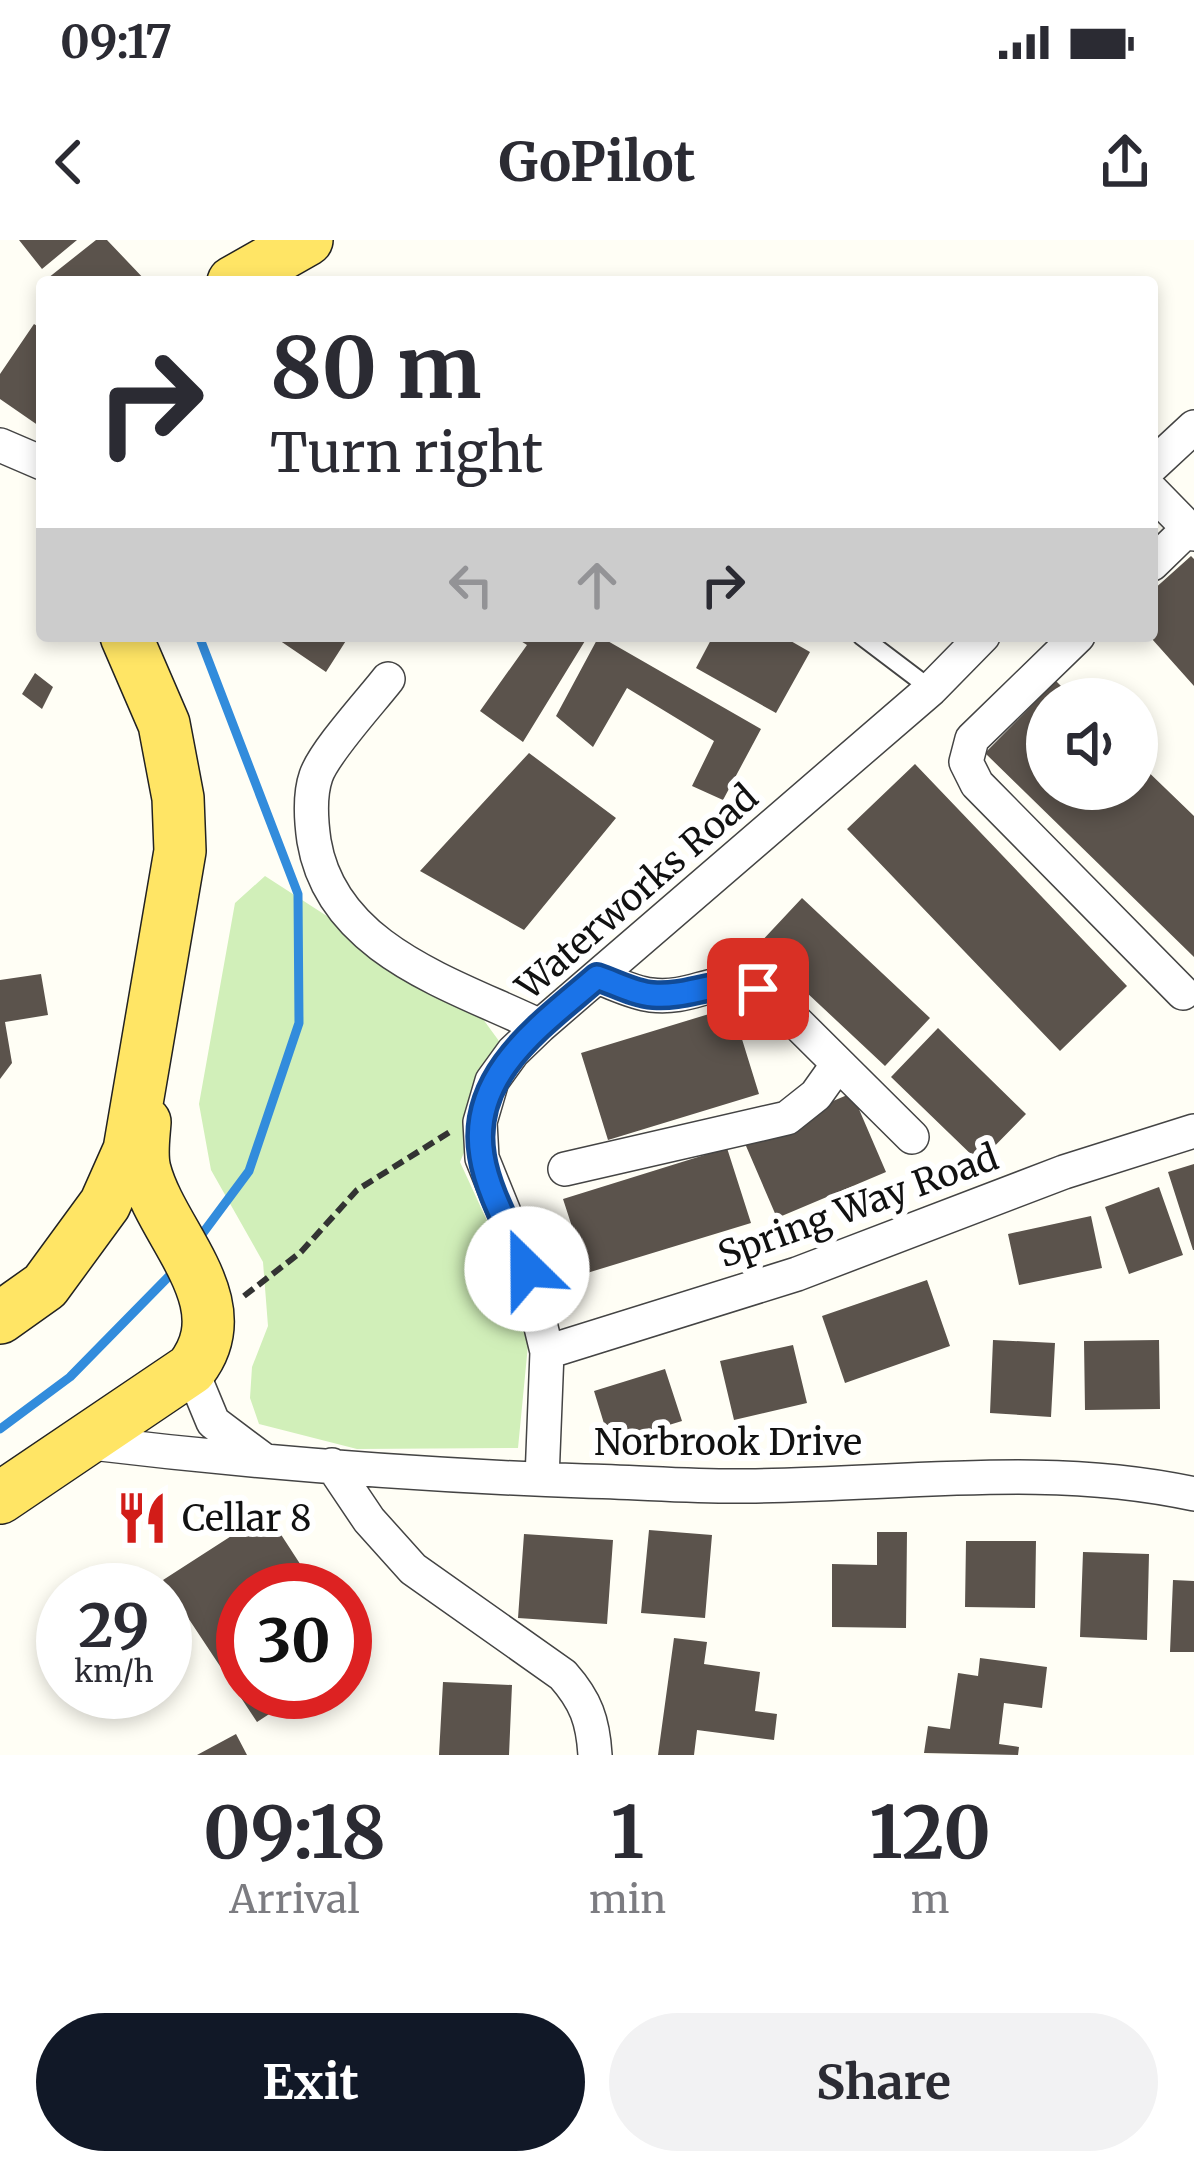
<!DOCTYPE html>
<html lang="en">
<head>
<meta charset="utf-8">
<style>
	:root { --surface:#fff; --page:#f2f2f3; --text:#2b2b33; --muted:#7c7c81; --accent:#111827 }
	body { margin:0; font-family:Merriweather,serif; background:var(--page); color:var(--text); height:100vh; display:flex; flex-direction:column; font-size:45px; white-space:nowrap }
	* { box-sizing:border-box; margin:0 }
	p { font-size:39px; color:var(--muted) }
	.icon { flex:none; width:66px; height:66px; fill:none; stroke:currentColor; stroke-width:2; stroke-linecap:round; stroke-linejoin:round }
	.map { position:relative; height:1515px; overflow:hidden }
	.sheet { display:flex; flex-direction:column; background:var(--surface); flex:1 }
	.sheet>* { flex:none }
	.hud { position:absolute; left:36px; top:36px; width:1122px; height:366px; border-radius:12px; box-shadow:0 6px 18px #0003; background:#fff; color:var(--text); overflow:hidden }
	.controls { position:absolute; left:1026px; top:438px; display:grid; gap:24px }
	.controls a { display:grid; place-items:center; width:132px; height:132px; border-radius:50%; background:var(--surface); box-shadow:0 6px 18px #0003; font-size:60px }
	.speed { position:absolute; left:36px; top:1323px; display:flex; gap:24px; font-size:60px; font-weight:700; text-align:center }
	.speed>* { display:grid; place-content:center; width:156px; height:156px; border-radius:50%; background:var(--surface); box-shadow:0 6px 18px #0003; line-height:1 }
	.speed small { font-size:30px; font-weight:400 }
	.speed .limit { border:18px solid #d22; background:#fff; color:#111 }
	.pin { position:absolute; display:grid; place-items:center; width:102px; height:102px; color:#fff; margin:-51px; border-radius:24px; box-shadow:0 6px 18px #0006 }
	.me { position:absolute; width:132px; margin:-66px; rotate:337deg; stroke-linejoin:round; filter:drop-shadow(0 0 9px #0008) }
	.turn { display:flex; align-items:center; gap:42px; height:252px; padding:0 36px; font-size:54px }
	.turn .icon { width:156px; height:156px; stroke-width:2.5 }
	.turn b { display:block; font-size:84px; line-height:102px }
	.lanes { display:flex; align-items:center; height:114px; padding:0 36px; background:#0003; justify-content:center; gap:60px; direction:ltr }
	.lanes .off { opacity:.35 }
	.eta { display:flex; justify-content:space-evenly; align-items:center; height:204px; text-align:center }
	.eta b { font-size:72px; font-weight:700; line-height:84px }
	.action { display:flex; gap:24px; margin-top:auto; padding:24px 36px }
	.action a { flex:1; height:138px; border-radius:72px; background:var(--accent); color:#fff; font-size:48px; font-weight:700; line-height:138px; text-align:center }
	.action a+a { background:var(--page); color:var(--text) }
	.status { display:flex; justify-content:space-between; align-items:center; height:84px; padding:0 60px; background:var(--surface); direction:ltr }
	.status svg { height:33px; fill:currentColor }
	header { display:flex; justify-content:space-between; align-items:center; height:156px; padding:0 36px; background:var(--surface); font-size:54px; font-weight:700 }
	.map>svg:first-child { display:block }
</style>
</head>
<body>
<div class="status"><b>09:17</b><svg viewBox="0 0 49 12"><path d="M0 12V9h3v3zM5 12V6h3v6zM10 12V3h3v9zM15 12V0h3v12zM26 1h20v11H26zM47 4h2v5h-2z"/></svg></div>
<header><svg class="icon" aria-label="back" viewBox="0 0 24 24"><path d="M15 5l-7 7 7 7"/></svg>GoPilot<svg class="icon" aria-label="share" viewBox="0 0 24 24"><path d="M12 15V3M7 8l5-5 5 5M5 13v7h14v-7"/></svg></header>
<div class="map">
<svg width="1194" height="1515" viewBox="0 0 1194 1515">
	<rect width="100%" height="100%" fill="#fffef5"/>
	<path fill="#d1efb9" d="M265,636l215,139 27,37 -47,110 45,98 23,85 -10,103 -161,1 -98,-25 -9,-26 2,-31 16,-41 -5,-64 -52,-92 -12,-66 36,-201z"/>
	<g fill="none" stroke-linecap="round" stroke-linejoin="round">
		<path stroke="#328cdc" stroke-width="9" d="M197,1001l52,-70 50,-148 -1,-129 -99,-258
			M0,1189l70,-52 106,-108"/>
	</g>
	<path fill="#5b534c" d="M19,0h58l-35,29z
		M96,0h11l40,42h-104z
		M34,84l8,5v99l-42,-29v-25z
		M1191,316l3,3v127l-42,-47v-48z
		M273,396h76l-23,36z
		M513,396h75l-65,106 -43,-31 47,-66z
		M599,396l162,93 -38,71 -31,-14 22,-45 -87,-53 -34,59 -37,-31z
		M713,396h69l28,16 -34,61 -80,-45z
		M35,433l18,14 -11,22 -20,-15z
		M1056,441l18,18h-27v90h90v-28l57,55v141l-209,-204z
		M529,513l87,65 -92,112 -104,-59z
		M915,524l212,222 -67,65 -213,-222z
		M802,658l128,120 -45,48 -128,-120z
		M41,734l7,41 -43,7 7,41 -12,16v-99z
		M732,767l27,87 -151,46 -27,-87z
		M938,788l88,86 -47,48 -88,-85z
		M852,853l34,79 -109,46 -34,-79z
		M727,908l24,75 -164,50 -24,-74z
		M1194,924v86h-1l-25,-78z
		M1159,947l24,68 -54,19 -24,-67z
		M1091,976l11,52 -83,17 -11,-51z
		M927,1040l23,66 -105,37 -23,-67z
		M993,1100l62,3 -4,74 -61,-4z
		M1159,1100l1,69 -75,1 -1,-69z
		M793,1105l14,58 -73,17 -14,-59z
		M665,1129l17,52 -72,22 -16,-52z
		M267,1273l50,77h-74v102h60l-46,30 -94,-142z
		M649,1290l63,5 -7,83 -64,-5z
		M877,1292h30l-1,96 -74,-1v-63l45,1z
		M524,1294l89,6 -6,84 -89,-6z
		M966,1301h70l-1,67 -70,-1z
		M1083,1312l66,2 -2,86 -67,-3z
		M1173,1340l21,1v71h-24z
		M674,1398l33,4 -3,22 56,8 -5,39 22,3 -3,26 -77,-10 -3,25h-36z
		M980,1418l67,9 -5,41 -38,-5 -5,41 20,3 -1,8 -94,-2 4,-27 22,3 8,-56 20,3z
		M443,1442l69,3 -3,70h-70z
		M236,1494l11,21h-50z"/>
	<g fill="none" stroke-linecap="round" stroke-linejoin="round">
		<g stroke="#444" stroke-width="20">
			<path id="lane" d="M861,396l70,53"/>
		</g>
		<g stroke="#444" stroke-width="36">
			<path id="street" d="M0,205l42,18
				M1152,226l42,-39
				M1152,251l42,43
				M1152,324l37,-36
				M1078,396l-106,103 -6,23 11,22 206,209
				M388,439c-17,22 -64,73 -72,97 -7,20 -5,44 -2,65 18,109 139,143 226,185
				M597,737c17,6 36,16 54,18 54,6 69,-33 126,8l135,134
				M565,929l222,-51 29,-23 22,-31
				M547,1112l250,-78 267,-102 130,-41
				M191,1129l22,53 48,36
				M83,1202c165,20 334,33 501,39 54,1 109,6 164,5 149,-1 299,-24 446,8
				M332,1225l37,55 44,49 150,106c23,26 30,46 32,80
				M542,1239l5,-127 -20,-83 -45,-111 -2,-36 12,-41 21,-29 27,-26 391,-337 52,-53"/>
		</g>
		<g stroke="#222" stroke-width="54">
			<path id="primary" d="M233,42l74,-42
				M0,1078l45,-32 60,-82 24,-54 51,-299 -2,-53 -14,-74 -38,-88
				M0,1258l191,-129c52,-67 -29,-133 -46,-199 -4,-15 -1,-33 0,-48"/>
		</g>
		<path stroke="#333" stroke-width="6" stroke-dasharray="12 6" stroke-linecap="butt" d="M244,1056l57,-44 56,-62 96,-60"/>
		<use href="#lane" stroke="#fff" stroke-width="16"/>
		<use href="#street" stroke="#fff" stroke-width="33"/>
		<use href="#primary" stroke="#ffe565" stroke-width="51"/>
	</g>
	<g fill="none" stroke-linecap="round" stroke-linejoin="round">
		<g stroke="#114b97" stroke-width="30">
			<path id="route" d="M527,1029c-15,-36 -39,-75 -45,-113 -14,-82 61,-132 115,-179 18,6 38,17 56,18 40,3 63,-18 105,-6"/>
		</g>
		<use href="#route" stroke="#1a73e8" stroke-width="21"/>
	</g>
	<defs>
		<g id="restaurant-bare" transform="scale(4.14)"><path d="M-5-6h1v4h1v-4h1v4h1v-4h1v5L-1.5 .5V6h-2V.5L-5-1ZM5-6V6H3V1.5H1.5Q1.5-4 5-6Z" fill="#d21c18" stroke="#fff" stroke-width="2.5" paint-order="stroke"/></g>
	</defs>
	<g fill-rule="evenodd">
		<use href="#restaurant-bare" x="142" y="1278"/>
	</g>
	<g text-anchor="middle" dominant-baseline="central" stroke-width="12" stroke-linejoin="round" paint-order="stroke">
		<g font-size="36" fill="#111" stroke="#fff">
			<text transform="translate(637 652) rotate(-41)">Waterworks Road</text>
			<text transform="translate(858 966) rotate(-20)">Spring Way Road</text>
			<text x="728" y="1202">Norbrook Drive</text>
		</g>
		<g font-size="36" fill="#111" stroke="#fff" text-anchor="start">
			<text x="182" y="1278">Cellar 8</text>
		</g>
	</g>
</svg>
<div class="controls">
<a><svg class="icon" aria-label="sound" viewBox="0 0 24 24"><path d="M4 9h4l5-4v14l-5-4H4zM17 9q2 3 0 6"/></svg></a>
</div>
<div class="speed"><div>29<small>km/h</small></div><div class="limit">30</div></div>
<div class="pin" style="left:758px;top:749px;background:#d93025"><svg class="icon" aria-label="arrive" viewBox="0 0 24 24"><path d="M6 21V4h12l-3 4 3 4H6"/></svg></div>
<svg class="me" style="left:527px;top:1029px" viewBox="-20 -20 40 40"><circle r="19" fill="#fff"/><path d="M0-13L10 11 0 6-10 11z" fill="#1a73e8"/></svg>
<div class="hud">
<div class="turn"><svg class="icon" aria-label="right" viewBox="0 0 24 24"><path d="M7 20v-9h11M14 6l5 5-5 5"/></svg><div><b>80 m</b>Turn right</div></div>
<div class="lanes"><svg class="icon off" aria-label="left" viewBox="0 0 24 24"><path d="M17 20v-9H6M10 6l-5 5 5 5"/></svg><svg class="icon off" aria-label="ahead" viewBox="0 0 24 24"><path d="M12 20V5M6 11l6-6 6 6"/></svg><svg class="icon" aria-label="right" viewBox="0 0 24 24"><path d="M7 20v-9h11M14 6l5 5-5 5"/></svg></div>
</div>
</div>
<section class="sheet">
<div class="eta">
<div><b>09:18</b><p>Arrival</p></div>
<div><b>1</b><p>min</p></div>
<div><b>120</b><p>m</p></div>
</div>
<div class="action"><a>Exit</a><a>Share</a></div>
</section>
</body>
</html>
